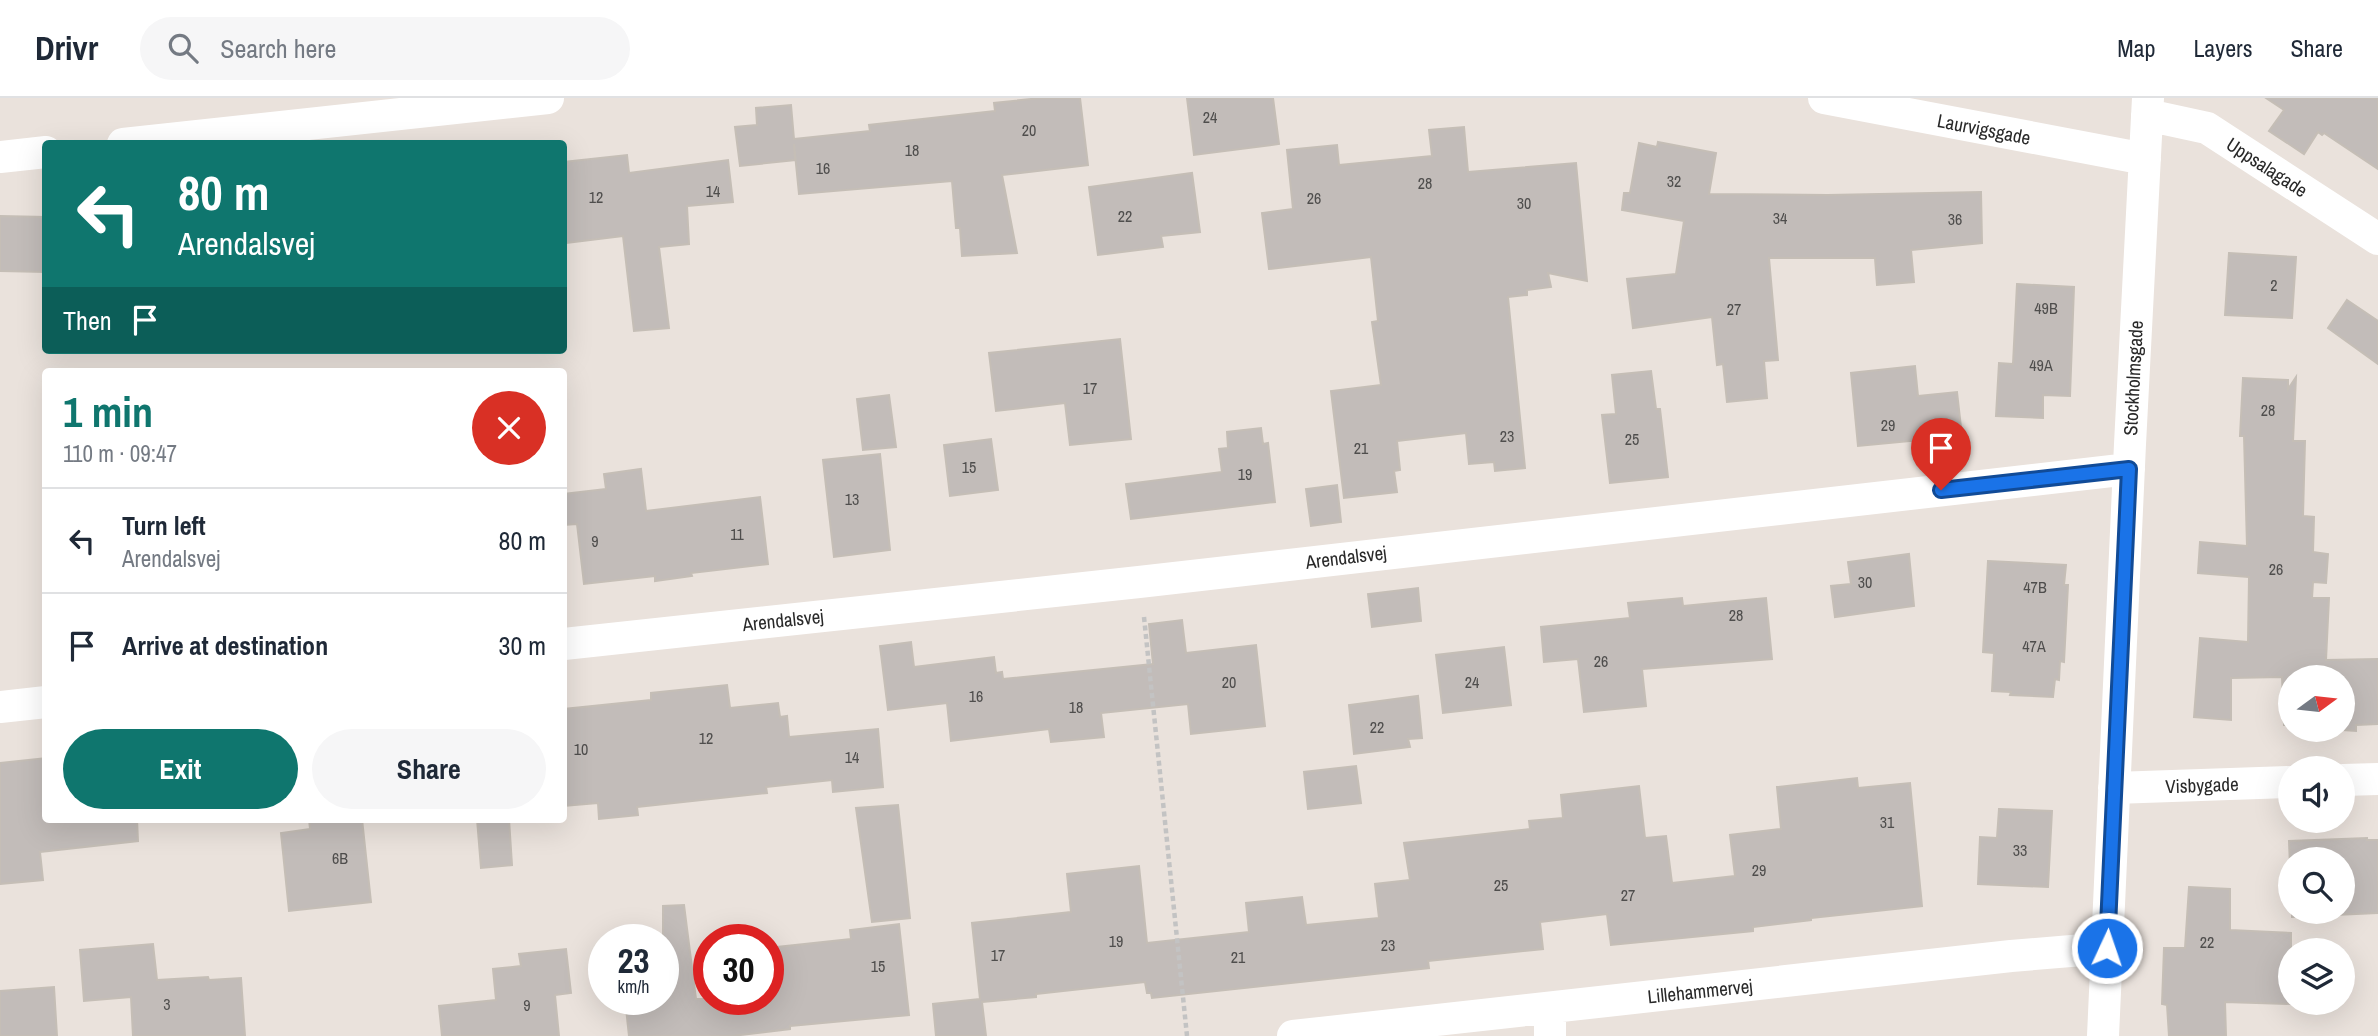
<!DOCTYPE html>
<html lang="en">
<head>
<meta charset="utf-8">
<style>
	:root { --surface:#fff; --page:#f6f6f7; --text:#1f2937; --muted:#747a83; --line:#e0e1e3; --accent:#0f766e }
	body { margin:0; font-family:"Archivo Narrow",sans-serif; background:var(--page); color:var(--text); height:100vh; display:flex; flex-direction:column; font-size:26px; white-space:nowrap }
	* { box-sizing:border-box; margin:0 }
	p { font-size:23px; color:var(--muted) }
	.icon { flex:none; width:38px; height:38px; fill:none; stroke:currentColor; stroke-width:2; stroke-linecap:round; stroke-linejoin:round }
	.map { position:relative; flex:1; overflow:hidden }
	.side { position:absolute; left:42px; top:270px; width:525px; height:455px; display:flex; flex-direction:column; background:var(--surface); border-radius:7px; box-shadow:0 7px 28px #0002 }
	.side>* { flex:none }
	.top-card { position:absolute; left:42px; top:42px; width:525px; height:214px; border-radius:7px; box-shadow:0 7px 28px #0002; background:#0f766e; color:#fff; overflow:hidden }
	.needle { width:46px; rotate:75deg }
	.controls { position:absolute; left:2278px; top:567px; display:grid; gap:14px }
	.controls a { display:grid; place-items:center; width:77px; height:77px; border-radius:50%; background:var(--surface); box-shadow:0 7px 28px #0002; font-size:35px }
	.speed { position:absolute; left:588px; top:826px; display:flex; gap:14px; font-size:35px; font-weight:700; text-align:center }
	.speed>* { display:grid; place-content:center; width:91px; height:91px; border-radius:50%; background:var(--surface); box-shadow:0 7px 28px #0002; line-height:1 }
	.speed small { font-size:18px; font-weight:400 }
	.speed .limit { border:10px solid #d22; background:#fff; color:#111 }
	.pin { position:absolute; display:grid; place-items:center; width:60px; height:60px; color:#fff; margin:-72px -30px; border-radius:50% 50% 50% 0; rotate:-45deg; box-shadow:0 0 7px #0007 }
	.pin .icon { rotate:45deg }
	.me { position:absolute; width:77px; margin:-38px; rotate:3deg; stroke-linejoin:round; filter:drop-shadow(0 0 5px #0008) }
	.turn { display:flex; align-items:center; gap:24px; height:147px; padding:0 21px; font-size:32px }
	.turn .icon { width:91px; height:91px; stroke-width:2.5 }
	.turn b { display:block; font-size:49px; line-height:60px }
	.then { display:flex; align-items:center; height:66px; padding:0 21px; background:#0003; gap:14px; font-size:26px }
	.round { display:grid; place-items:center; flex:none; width:74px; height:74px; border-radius:37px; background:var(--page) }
	.overview { display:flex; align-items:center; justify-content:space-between; height:119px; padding:0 21px }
	h1 { font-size:42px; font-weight:700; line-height:52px; color:var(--accent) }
	.button { display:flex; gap:14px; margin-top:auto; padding:14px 21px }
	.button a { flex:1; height:80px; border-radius:42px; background:var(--accent); color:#fff; font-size:28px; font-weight:700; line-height:80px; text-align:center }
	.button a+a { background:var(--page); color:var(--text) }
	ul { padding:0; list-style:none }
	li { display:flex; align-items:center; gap:21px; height:105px; padding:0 21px; border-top:2px solid var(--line) }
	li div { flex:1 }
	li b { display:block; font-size:26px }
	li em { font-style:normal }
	header { display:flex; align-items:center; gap:42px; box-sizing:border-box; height:98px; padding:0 35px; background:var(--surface); border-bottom:2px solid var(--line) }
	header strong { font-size:33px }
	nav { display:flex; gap:38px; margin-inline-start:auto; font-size:24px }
	.search { width:490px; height:63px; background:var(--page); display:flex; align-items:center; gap:18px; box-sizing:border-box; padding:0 24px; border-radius:38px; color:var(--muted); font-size:26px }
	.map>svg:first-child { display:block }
</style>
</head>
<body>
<header>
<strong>Drivr</strong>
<div class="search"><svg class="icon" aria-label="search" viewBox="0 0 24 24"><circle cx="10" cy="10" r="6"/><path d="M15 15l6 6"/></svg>Search here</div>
<nav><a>Map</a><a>Layers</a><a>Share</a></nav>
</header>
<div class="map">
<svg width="2378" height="938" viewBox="0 0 2378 938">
	<rect width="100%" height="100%" fill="#eae2dc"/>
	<path fill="#c2bcb9" stroke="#c5beb6" stroke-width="2" d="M1040,0h40l8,67 -86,10 15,78 -55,3 -2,-28h-4l-4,-47 -153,13 -5,-50 1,16 -55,6 -5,-39 22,-2 -1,-17 35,-3 3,34 76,-8 -1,-6 126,-14 -1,-8z
		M1187,0h86l6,46 -85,11z
		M2266,0h112v71l-54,-36 -2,2 -4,-3 -14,22 -35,-23 15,-21z
		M1464,29l4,45 108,-9 11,118 -39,-8 3,14 -24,3v5l-19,2 17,171 -30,3 -1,-9 -25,2 -3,-31 -69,8 3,29 -6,1 3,21 -53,6 -13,-107 50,-6 -9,-63 6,-1 -7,-64 -102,12 -7,-56 31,-4 -6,-59 50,-5 2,20 93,-9 -3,-26z
		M1658,44l58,11 -7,41 119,1 153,-3 1,51 -71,7 3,32 -37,3 -2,-27h-106l9,102 -14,1 3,37 -40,4 -4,-38 -6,1 -5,-48 -79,11 -6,-49 49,-5 8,-53 -62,-11 2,-17h6l9,-50 18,4z
		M627,57l2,18 99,-13 5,42 -46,4 2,38 -30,3 10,81 -35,3 -11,-95 -58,7 -1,-81z
		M1192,75l8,59 -39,4 2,11 -65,8 -9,-68z
		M0,118l46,1v55l-46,-1z
		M2229,155l67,4 -4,61 -67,-3z
		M2017,186l57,3 -4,109 -27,-1v23l-47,-2 3,-53 14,1z
		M2347,202l31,21v43l-50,-36z
		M1120,241l11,100 -61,6 -5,-42 -69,8 -7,-58z
		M1915,268l3,30 39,-4 5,44 -104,10 -7,-73z
		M1651,273l5,38h4l8,68 -58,6 -8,-68 14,-1 -4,-39z
		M2296,279l-3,64h12l-2,75 11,1 -1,35 15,2 -2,29 -13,-1 -1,16h17l-3,62 52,-1v65l-22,1v6l-13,-1v-53h-52v48h-7l-2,-48 -51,1v42l-37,-3 6,-79 48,4 1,-65 -51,-4 2,-31 47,4 -3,-110h-4l3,-58 45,2v9z
		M889,297l7,52 -33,3 -6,-51z
		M1261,330l2,16 5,-1 7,59 -144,17 -5,-35 96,-12 -3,-23 9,-1 -1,-16z
		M991,341l7,51 -48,6 -6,-51z
		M880,356l10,96 -56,7 -11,-97z
		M641,371l5,42 114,-14 8,67 -77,9 1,3 -37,5v-5l-71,8 -7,-60 -13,1v-31l42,-5 -2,-15z
		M1337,387l4,37 -30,4 -5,-37z
		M1909,456l5,52 -79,11 -4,-31 20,-2 -3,-22z
		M1988,463l78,4 -2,20h4l-4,77 -4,-1 -1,19 -4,-1 -2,18 -43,-2 1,-3 -19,-1 2,-38 -11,-1z
		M1418,490l3,33 -49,6 -4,-33z
		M1682,500l1,8 83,-8 6,61 -130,10 4,37 -62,6 -6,-53 -34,3 -3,-35 89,-9 -2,-15z
		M1182,522l4,33 70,-8 9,81 -74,8 -3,-30 -87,9 3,24 -53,5 -2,-13 -98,12 -4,-38 -59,7 -8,-64 31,-4 3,25 80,-10 2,16 6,-1 1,7 150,-15 -4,-40z
		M1504,549l7,58 -68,8 -7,-58z
		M727,587l3,23 48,-5 2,14 7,-1 2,21 89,-8 5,58 -50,5 -1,-12 -66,7 1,6 -130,14 1,8 -39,4 -1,-16 -34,3v-97l87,-9v-7z
		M1418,598l4,42 -14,1 2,8 -56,7 -5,-49z
		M46,660v61h91l1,22 -98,11 3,28 -43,4v-121z
		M1356,668l5,37 -53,6 -4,-37z
		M1857,680l1,10 52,-5 12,123 -111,12v2l-58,7v4l-142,14 -4,-31 -67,8 3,27 -115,12 1,7 -277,30 -1,-5h-4l-2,-11 -109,12v3l-54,5 4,34h-50l-3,-32 47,-5 -8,-76 99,-11 -4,-38 72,-8 8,77 102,-11 -3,-29 56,-6 4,28 73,-7 -4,-34 35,-4 -6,-37 126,-14 -1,-8 34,-3 -2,-23 78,-9 6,52 21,-2 6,47 63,-7 -5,-41 51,-6 -4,-42z
		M898,707l12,113 -38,4 -16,-114z
		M1999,711l53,2 -4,76 -70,-3 2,-47 17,1z
		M309,721h53l9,83 -82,9 -8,-78 29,-4z
		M477,721h32l3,46 -31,3z
		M2367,740v2h11v73l-86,4v-5h51v-53h-52v34l-2,-52z
		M2189,789l41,2v41l61,3v71l-66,-2 1,34h-57l-2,-31 -5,-1 2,-56h21z
		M684,807l12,94h72v-51l83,-9 -1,-9 49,-6 10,91 -119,11v3l-58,7h-103l-4,-37h38v-93z
		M153,846l4,36 51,-3 1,3 32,-2 4,58h-112l-2,-39 -47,4 -4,-51z
		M566,851l5,44 -16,2 4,41h-117l-3,-30 57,-6 -3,-31 28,-3 -2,-12z
		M54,889l3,49h-57v-45z"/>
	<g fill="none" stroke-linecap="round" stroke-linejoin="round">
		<path stroke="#c3c3c3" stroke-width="4.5" stroke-dasharray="5 3.5" stroke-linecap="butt" d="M1144,519l43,419"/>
		<path stroke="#fff" stroke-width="32" d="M1824,0l321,61
			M2147,17l60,13 171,111
			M123,46l425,-46
			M0,59l46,-5
			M564,546l575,-62 990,-113
			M0,609l46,-5
			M2343,682l35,-1
			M2114,690l177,-6
			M1550,910v28
			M1293,938l718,-80 96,-8
			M2103,938l27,-592 18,-346"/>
	</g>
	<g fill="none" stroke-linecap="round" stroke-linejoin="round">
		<g stroke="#114b97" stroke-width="18">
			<path id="route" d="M1941,392l188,-21 -22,479"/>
		</g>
		<use href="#route" stroke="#1a73e8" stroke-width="12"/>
	</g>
	<g text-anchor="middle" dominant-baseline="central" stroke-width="6" stroke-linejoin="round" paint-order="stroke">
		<g font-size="16" fill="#4f4e4d">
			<text x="1210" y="19">24</text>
			<text x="1029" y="32">20</text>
			<text x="912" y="52">18</text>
			<text x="823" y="70">16</text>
			<text x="1674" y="83">32</text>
			<text x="1425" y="85">28</text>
			<text x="713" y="93">14</text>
			<text x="596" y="99">12</text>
			<text x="1314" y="100">26</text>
			<text x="1524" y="105">30</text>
			<text x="1125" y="118">22</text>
			<text x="1780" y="120">34</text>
			<text x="1955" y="121">36</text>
			<text x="2274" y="187">2</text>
			<text x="2046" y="210">49B</text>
			<text x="1734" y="211">27</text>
			<text x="2041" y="267">49A</text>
			<text x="1090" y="290">17</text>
			<text x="2268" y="312">28</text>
			<text x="1888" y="327">29</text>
			<text x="1507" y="338">23</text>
			<text x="1632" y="341">25</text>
			<text x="1361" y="350">21</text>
			<text x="969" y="369">15</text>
			<text x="1245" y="376">19</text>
			<text x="852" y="401">13</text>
			<text x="737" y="436">11</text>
			<text x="595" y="443">9</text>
			<text x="2276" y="471">26</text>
			<text x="1865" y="484">30</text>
			<text x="2035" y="489">47B</text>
			<text x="1736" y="517">28</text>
			<text x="2034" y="548">47A</text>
			<text x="1601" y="563">26</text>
			<text x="1229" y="584">20</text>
			<text x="1472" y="584">24</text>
			<text x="976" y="598">16</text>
			<text x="1076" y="609">18</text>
			<text x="1377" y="629">22</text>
			<text x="706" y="640">12</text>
			<text x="581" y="651">10</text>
			<text x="852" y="659">14</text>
			<text x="1887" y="724">31</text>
			<text x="2020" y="752">33</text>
			<text x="340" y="760">6B</text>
			<text x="1759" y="772">29</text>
			<text x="1501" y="787">25</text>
			<text x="1628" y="797">27</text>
			<text x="1116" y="843">19</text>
			<text x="2207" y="844">22</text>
			<text x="1388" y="847">23</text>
			<text x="998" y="857">17</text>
			<text x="1238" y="859">21</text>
			<text x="878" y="868">15</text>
			<text x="167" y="906">3</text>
			<text x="527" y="907">9</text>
		</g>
		<g font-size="19" fill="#292929" stroke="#fff">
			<text transform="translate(1984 31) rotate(11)">Laurvigsgade</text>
			<text transform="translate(2267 69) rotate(33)">Uppsalagade</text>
			<text transform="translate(2133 280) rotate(-87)">Stockholmsgade</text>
			<text transform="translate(1346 459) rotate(-7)">Arendalsvej</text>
			<text transform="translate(783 522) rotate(-6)">Arendalsvej</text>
			<text transform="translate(2202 687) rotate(-2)">Visbygade</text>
			<text transform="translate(1700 893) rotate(-6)">Lillehammervej</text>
		</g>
	</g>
</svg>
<div class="controls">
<a><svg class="needle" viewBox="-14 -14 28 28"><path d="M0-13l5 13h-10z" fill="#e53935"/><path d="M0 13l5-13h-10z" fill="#747a83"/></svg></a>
<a><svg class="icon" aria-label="sound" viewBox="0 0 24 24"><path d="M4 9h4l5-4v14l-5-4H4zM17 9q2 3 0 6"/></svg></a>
<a><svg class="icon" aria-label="search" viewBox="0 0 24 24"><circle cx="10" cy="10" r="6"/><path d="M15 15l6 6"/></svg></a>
<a><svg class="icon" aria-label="layers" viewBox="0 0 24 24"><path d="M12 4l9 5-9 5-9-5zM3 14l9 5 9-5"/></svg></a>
</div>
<div class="speed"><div>23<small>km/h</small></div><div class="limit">30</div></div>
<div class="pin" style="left:1941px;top:392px;background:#d93025"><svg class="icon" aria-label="arrive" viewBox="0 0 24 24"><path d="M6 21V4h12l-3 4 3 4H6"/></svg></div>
<svg class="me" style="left:2107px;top:850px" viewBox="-20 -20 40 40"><circle r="17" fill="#1a73e8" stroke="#fff" stroke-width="3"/><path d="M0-11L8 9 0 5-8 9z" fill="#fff"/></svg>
<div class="top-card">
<div class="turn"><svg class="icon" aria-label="left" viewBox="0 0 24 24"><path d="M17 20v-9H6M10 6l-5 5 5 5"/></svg><div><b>80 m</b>Arendalsvej</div></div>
<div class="then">Then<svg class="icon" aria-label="arrive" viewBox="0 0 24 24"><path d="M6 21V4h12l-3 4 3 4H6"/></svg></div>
</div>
<section class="side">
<div class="overview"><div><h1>1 min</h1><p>110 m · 09:47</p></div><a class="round" style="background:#d93025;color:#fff"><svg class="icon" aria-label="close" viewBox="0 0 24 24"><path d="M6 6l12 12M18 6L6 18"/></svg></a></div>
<ul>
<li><svg class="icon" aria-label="left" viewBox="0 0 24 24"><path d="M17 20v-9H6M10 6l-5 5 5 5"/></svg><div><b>Turn left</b><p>Arendalsvej</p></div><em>80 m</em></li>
<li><svg class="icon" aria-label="arrive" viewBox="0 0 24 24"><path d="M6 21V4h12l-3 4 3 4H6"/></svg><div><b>Arrive at destination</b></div><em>30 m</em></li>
</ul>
<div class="button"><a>Exit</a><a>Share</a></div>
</section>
</div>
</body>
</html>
